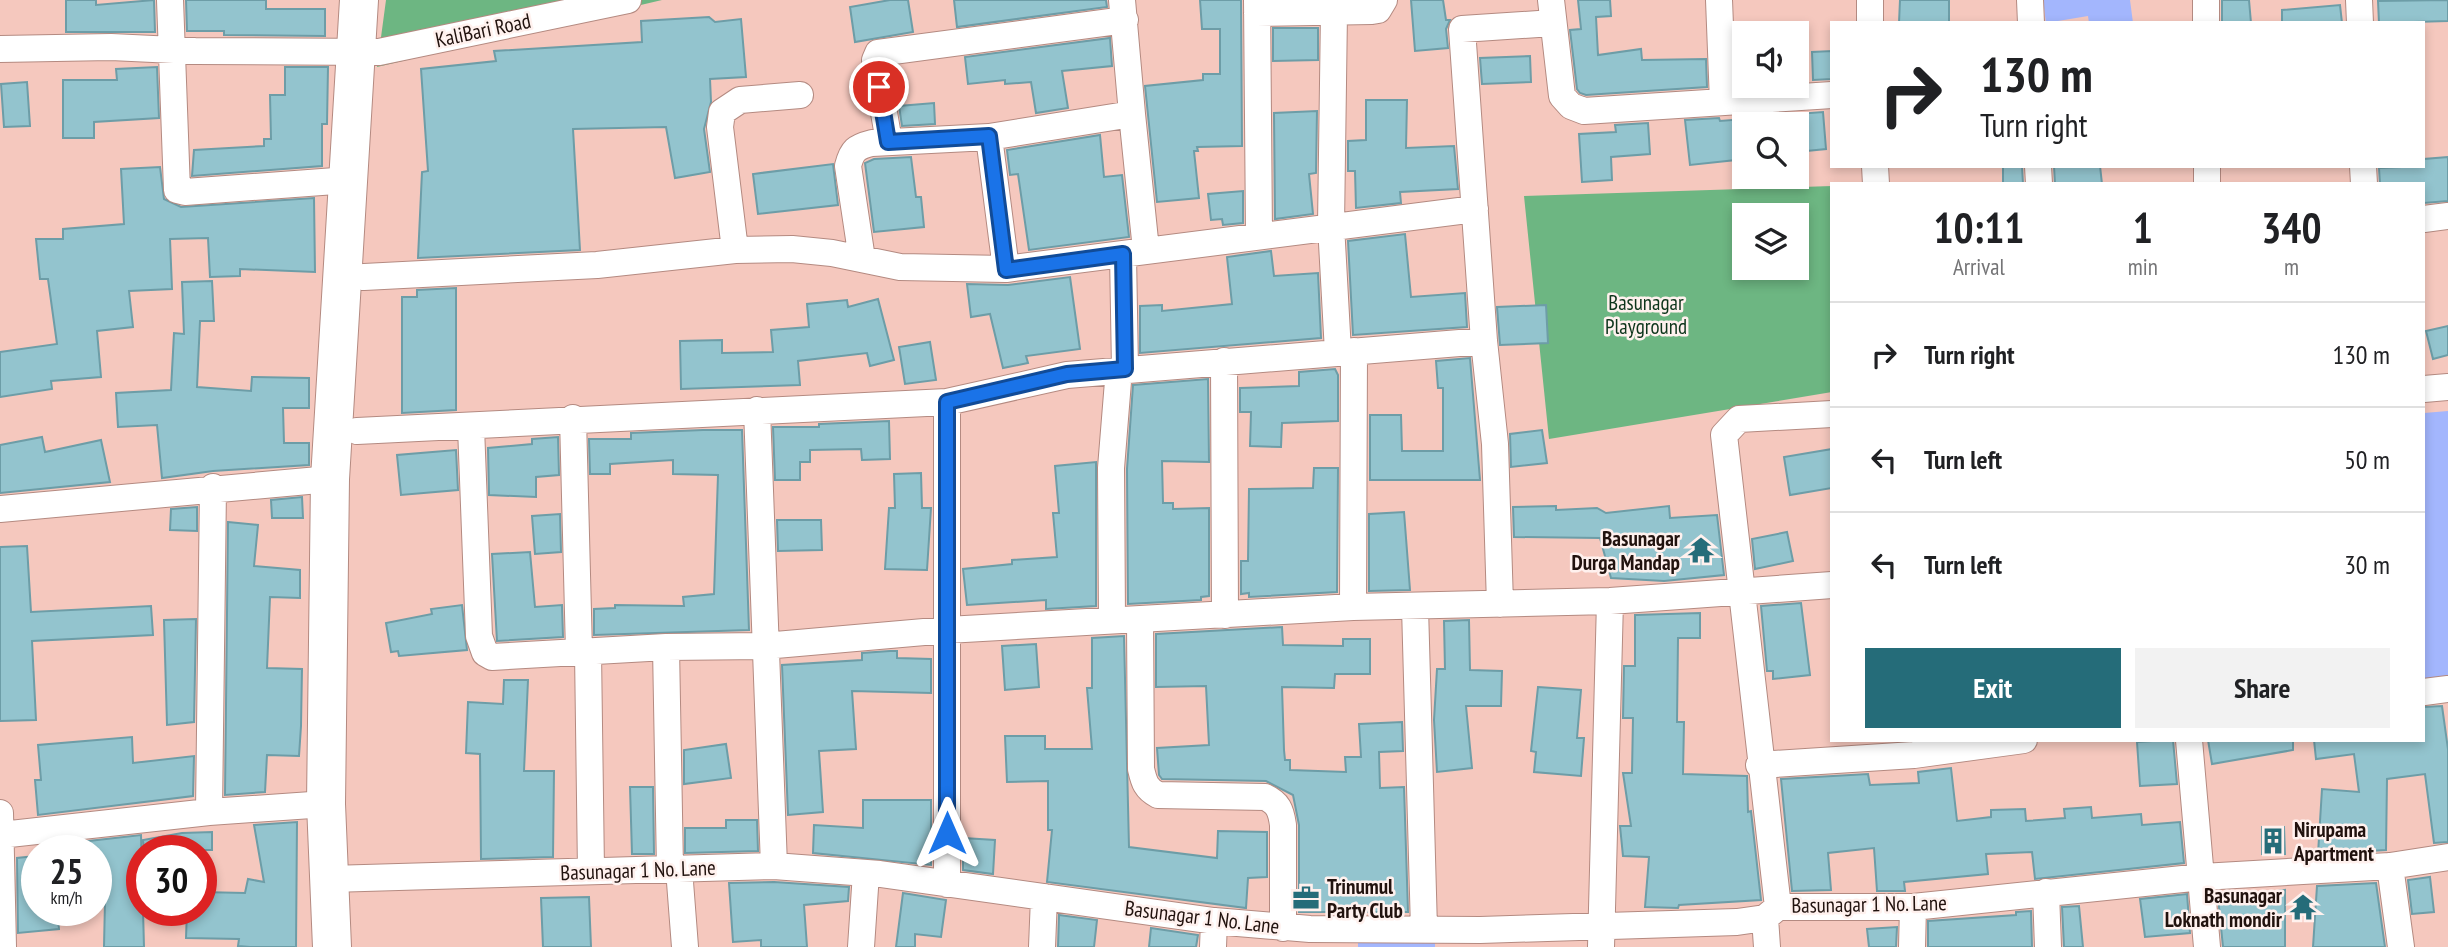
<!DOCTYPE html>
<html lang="en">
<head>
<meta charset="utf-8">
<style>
	:root { --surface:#fff; --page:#f2f2f2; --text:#202124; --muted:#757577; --line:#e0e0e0; --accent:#256c79 }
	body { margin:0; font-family:"PT Sans Narrow",sans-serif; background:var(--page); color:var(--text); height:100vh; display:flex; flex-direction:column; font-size:26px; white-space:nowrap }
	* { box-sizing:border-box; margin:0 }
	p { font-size:23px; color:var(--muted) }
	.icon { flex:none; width:38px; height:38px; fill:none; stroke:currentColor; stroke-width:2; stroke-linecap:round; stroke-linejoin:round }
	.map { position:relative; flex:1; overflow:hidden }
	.panel { position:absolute; left:1830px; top:182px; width:595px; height:560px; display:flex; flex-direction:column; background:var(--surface); border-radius:0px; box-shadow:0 4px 10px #0003 }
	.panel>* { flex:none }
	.banner { position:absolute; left:1830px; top:21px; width:595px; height:147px; border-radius:0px; box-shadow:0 4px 10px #0003; background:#fff; color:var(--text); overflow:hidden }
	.fabs { position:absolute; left:1732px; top:21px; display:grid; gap:14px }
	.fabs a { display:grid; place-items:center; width:77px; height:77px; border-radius:0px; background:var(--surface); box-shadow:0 4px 10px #0003; font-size:35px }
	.speed { position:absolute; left:21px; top:835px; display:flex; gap:14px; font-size:35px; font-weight:700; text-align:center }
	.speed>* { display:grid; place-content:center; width:91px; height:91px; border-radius:50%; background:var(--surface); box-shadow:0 4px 10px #0003; line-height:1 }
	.speed small { font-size:18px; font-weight:400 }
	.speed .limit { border:10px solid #d22; background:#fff; color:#111 }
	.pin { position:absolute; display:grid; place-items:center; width:60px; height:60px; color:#fff; margin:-30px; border:4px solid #fff; border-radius:50%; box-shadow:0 2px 7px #0007 }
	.me { position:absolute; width:77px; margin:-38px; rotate:0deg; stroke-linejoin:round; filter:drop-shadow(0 0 5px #0008) }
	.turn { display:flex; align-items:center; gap:24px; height:147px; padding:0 35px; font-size:32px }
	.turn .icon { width:91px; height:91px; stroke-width:2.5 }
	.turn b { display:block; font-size:49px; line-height:60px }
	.eta { display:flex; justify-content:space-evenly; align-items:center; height:119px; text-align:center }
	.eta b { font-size:42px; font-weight:800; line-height:49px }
	.action { display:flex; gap:14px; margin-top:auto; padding:14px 35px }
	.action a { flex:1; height:80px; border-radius:0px; background:var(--accent); color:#fff; font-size:28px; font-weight:800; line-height:80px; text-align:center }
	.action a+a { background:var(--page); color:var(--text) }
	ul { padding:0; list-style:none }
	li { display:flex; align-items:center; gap:21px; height:105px; padding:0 35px; border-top:2px solid var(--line) }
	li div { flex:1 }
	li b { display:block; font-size:26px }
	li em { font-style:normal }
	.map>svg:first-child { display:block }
</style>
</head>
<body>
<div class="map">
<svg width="2448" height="947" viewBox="0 0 2448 947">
	<rect width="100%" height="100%" fill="#f5c8be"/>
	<path fill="#6db682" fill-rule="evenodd" d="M386,0h276l-285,67z
		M1832,186v206l-283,47 -25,-243zM1745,215h52v53h-52z"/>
	<path fill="#a3b6fd" d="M2043,0h87l3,23h-44l-1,-7 -42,7z
		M2448,411v265l-24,5v-268z
		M1358,938h77v9h-77z"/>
	<path fill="#93c4ce" stroke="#6d9da7" stroke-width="2" d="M66,0h30v5l58,-5 1,32h-89z
		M186,0h80v9h59v27l-101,-1v-4h-37z
		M890,0h18l5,32 -58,10 -5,-35z
		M954,0h152l1,7 -150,20z
		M1200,0h41l1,146 -45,1 1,4h-4l5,47 -42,4 -12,-116 58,-6v-6h17v-45h-18z
		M1411,0h32l3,20h4l-4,9 2,19 -33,3z
		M1578,0h32l1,16 -15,1 2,38 43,-6 1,11 64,-1 1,28 -121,8 -6,-2 -3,-4 -7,-59 11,-1z
		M1900,0h49v23h-50z
		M2222,0h27l2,23h-29z
		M2448,0v21l-69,2 -1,-22z
		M2340,5l2,18h-60v-13z
		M709,17l6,5 26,-3 5,58 -36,2 1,23 -7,27 6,43 -35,6 -9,-51 -93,2 7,121 -162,8 4,-86 6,-1 -7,-102 75,-8 -2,-10 148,-9 -1,-21z
		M1273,28h45v32l-45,1z
		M1110,38l2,28 -50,5 6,37 -32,5 -5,-31 -26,2v-4l-37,4 -3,-27z
		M1832,51v28l-19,1 -1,-28z
		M1530,56l1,26 -49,2 -2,-26z
		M157,67l2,51 -65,4v16h-31v-58h54l-1,-11z
		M285,67h43l-1,57h-5v42l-130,10 2,-26 70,-4v-7h7l-1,-44h15z
		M27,82l3,44 -26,1 -3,-43z
		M1366,100h41l-1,48 48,-2 4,43 -58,3 1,11 -45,5 -1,-37h-7v-30l18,-1z
		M934,103l1,21 -33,2 -3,-20z
		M1317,111l-1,62 -7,1 4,40 -38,5 -1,-106z
		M1823,112l3,37 -29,3v-38z
		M1719,118l1,3 25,-2v40l-55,6 -5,-45z
		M1648,123l2,31 -39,3 1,23 -30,2 -3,-48 37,-2 -1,-7z
		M1100,135l4,42 18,-2 7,62 -100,13 -11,-76 -8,1 -3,-25z
		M911,157l5,40h5l3,30 -50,5 -9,-69 9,-4z
		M2448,157v44l-24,2v-19h-44l-1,-16 45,-2v-7z
		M833,164l5,41 -80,9 -5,-40z
		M2003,166h19l1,18h-20z
		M2054,166h46l2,18h-47z
		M160,167l4,32 17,8 133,-9 1,74 -75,-3v7l-30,1 -2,-39 -38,1 2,50 -43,2 4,36 -36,4 4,46 -50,4 1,8 -52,8v-45l57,-8 -9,-65h-8l-4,-40h27v-10l61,-5 -3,-55z
		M1243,191v32l-20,2 -1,-6 -11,1 -3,-26z
		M1405,234l6,63 54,-4 2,34 -114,8 -5,-94z
		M1271,251l3,25 44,-3 3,65 -181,15v-47l22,-1v6l70,-7 -5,-47z
		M1070,277l10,72 -54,7 2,7 -25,5 -13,-54 -19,3 -4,-33 41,1z
		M212,281l2,40h-14l-3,66 54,4 1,-14 57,1v30h-26l1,35h25v22l-96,6 -51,7 -5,-53 -39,2 -2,-34 55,-3 3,-57 10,1 -2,-52z
		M456,288v122l-54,3v-116h15v-7z
		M878,299l16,61 -24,6 -3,-13 -69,8 2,24 -119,4 -1,-48 42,-1v13l51,-1 -2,-22 38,-3 -2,-23 40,-4 1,7z
		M1546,305l2,38 -48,2 -3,-38z
		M2448,326v29l-15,4 -7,-28z
		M930,342l6,38 -31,4 -6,-37z
		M1470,358l10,122h-110v-65h31l1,36h41v-63h-5l-2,-27z
		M1335,369l3,6v46l-56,2 -1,24 -31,-1 1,-34h-11v-24l59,-2v-14z
		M1208,379l1,83 -47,-1 1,42h10v6l36,-1v88l-8,1v3l-73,4 -1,-135 6,-84z
		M889,421l1,38 -28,1 -1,-11 -51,1v12h-10v18h-25l-2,-53h46v-3z
		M703,430h39l7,200 -155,5v-26l21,-1v-3l69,1 -1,-9 31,-3 4,-119 -45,-1v-14l-63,4v10h-20l-1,-35h42v-6z
		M1542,430l5,33 -36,4 -1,-33z
		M42,437l3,15 56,-12 9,42 -110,11v-48z
		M558,437l1,38 -23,2v20l-47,-2 -1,-47 44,-4v-5z
		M1832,449v39l-42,7 -6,-38z
		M456,450l2,40 -57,5 -4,-40z
		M1096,462v144l-50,3v-9l-79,5 -4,-36 49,-5v-4l45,-3 -4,-44h6l-4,-47z
		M1314,468h24l-1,124 -88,5v-4l-8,1v-33h7l1,-72 64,-1z
		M921,473l1,35h9l-4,62 -42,-1 4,-61h6l-1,-34z
		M302,497l1,21h-31l-1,-18z
		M1556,506v4l41,-2 9,5 63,-7 1,12 47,-3 7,60 -60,6 -53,-3 -11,-40 -86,-1 -1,-30z
		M197,507v24l-27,-1 1,-21z
		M1404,512l6,78 -41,1v-77z
		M560,514l1,38 -26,2 -3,-38z
		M777,520h44l1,30 -44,1z
		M228,522l30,3 -4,41 46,4v28l-30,-1 -3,71 35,1 -1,57 -2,30 -32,-1 -2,37 -40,3z
		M1787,532l6,29 -38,8 -3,-30z
		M27,546l4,66 120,-6 2,29 -121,6 4,79 -36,1v-174z
		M530,552l5,55 27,-2 1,32 -66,4 -5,-87z
		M1801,603l9,72 -37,4v-8h-6l-6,-65z
		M462,605l5,45 -68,6 -1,-5 -7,1 -5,-29 46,-9 -1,-5z
		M1700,613v25h-22l-1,84h7l-1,52 64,2 1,36 3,-1 10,89 -82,5 -1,3 -33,-1 4,-50 -26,-1 -3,-30h11l-8,-53h9l1,-55h-10l1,-52h11v-51z
		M196,619l-2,103 -27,3 -3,-105z
		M1469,620l1,50 32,1 -1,35h-35l6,62 -35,4 -3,-52 3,-51h8l-1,-48z
		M1282,627l1,18 60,1v-7h27v35h-35l-1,14 -52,-1 2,63 1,10h5v10l56,2 -1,-15h16l-2,-33 43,-2 1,29 -24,1 1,36 24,-1 4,125h-109v-87l-6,-30 -27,-14 -104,-2 -3,-4 -2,-27 52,-3 -3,-59 -50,1v-53z
		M1124,636l5,211 88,11 1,-27 49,1v45l-19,1 -2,30 -199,-26 5,-52h-4v-49l-41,1 -2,-46h40v13h47l-5,-61h5v-50z
		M1036,644l3,43 -34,3 -3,-44z
		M890,651h7v7l34,1v34l-79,-2 4,58 -37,2 4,61 -35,3 -6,-150 80,-5v-7z
		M504,680h24l-4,91h30l-1,86 -72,2 -1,-105 -14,-1 2,-51 35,2z
		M1538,687l43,3 -4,48h7l-3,38 -47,-4 2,-20 -5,-1z
		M2442,706l6,43v93l-14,1 -9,-69 -38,5 -1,71 -68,4 4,-65 37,3 -5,-38 -38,5 -2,-19h110v-33z
		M132,737l1,26 61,-7 -1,40 -155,19 -3,-35h6l-3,-35z
		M2168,740h5l4,44 -37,2 -3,-44z
		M2208,740h85v10l-81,14z
		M726,744l5,34 -47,6v-34z
		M1951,768l6,53 34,-4v-7l34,-1 1,12 39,-3 -1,-9 27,-2 1,11 49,-4 1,11 38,-3 4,41 -149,16 -3,-27 -46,2 2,20 -84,8 1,9h-28l-3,-43 -46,5 3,37 -39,1 -11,-112 87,-5 2,11 49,-2 -1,-11z
		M630,787h23l1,67h-22z
		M863,800h68v65l-118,-12 1,-28 49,3z
		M726,820h31l1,31 -73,2v-25h41z
		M297,822l-1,125h-46l-12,-1 1,-7 -53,-1 1,-28h14v-18l44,1 3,-14 16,3 -10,-57z
		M2262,827h22l1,27h-23z
		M212,832v18h-68l-1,-10 39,-7z
		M141,835l3,112h-40l1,-46 -9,1v-52h-16v-8z
		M963,838l32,2 -2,34 -30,-4z
		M35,856l2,54h20l2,19 -41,4 -1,-75z
		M2430,877l4,35 -22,2 -4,-34z
		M774,882l75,5 -1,14 -44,4 3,42h-46v-7l-28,2 -4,-59z
		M2376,883l9,64h-72l4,-61z
		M2285,890v57h-62l-5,-50 46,-1 -1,-3z
		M903,893l43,7 -5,37 -26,-3v13h-19z
		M2187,894l3,39 -45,4 -5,-38z
		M589,897l2,50h-48l-2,-49z
		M2079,906l4,41h-19l-2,-40z
		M2031,911l1,36h-104v-26l88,-6v-3z
		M1059,915l38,5 -3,27h-36z
		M1897,927l-1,20h-27l-2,-18z
		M1151,928l47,7 -2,12h-47z"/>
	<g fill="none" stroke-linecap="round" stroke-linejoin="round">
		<g stroke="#b48a81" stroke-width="28">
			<path id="minor" d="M170,0l7,190 8,2 164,-12
				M1257,0l2,235
				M1551,0l11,96 9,10 13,5 248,-16
				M1719,0l4,102
				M1870,0v23
				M2030,0l1,23
				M2206,0v23
				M2359,0l1,23
				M1334,12l-3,213 7,127
				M1257,13l115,-2 6,-1 6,-10
				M0,49l111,-2 84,4 184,1 249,-52
				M1132,114l14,136
				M889,142l-14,-82 3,-7 247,-33
				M1875,166l1,18
				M2038,166l1,18
				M2207,166v18
				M2363,166l1,18
				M2424,219l24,-3
				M735,250l-15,-123 2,-15 18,-12 60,-5
				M1123,254l2,115
				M862,259l-14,-93c4,-16 8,-19 24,-23l117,-6
				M1006,269l-17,-132 143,-23 -10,-114
				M364,277l233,-12 138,-15 57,-1 40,4 68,14 106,2 469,-60
				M1224,361l1,254
				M2424,389l24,-2
				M947,402v482
				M757,410l17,456
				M573,418l6,234
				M471,427l8,209 6,17 7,4 174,-10 98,-1 183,-16 406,-23 257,-6 222,-16
				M357,431l590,-29 120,-27 417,-34
				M0,509l330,-30
				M1500,604l-5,-160 -11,-103 -22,-312 91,-6
				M1353,607l1,-256
				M1415,607l9,322
				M1112,619l-1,-151 8,-99
				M1140,620l1,149c3,13 5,20 17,26l107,2c13,6 16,13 18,28v103
				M666,647l4,222
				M588,652l3,219
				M2424,692l24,-3
				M2189,740l18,207
				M1759,765l155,-10 110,-15
				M209,812l4,-325
				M0,813l3,134
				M0,835l209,-23 117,-8
				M2390,866l11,81
				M679,869l6,78
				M330,879l444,-13 106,8 334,47 96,8 170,1 257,-8 28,-4 13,-11h135l289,-30 188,-11 58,-9
				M2046,892l2,55
				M1778,907l-54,-472 15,-16 93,-5
				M1765,918l2,29
				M861,947l5,-74
				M1042,947l2,-50
				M1213,947l1,-26
				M1601,947l9,-346
				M1912,947l1,-40"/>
		</g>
		<g stroke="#b48a81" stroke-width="40">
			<path id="primary" d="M332,947l-6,-143 4,-325 29,-479"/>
		</g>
		<use href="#minor" stroke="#fff" stroke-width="26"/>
		<use href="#primary" stroke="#fff" stroke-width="38"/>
	</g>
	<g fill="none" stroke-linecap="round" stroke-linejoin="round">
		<g stroke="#114b97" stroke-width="18">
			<path id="route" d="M879,87l9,55 101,-6 17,134 117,-16 2,115 -58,5 -120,28v431"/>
		</g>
		<use href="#route" stroke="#1a73e8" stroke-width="12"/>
	</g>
	<defs>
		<g id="temple-bare" transform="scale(2.1)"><path d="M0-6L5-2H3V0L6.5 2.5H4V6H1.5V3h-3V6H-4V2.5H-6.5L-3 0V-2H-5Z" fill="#256c79" stroke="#fff1ee" stroke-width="2.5" paint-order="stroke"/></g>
		<g id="building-bare" transform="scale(2.1)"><path d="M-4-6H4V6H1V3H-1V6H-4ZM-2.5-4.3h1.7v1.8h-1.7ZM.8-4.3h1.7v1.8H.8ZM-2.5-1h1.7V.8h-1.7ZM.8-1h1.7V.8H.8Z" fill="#256c79" stroke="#fff1ee" stroke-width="2.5" paint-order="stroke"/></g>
		<g id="office-bare" transform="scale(2.1)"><path d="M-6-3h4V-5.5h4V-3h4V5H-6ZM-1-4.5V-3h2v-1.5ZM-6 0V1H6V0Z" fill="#256c79" stroke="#fff1ee" stroke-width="2.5" paint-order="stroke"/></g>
	</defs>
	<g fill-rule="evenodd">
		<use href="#temple-bare" x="1701" y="550"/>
		<use href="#building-bare" x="2273" y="841"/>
		<use href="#office-bare" x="1306" y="898"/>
		<use href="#temple-bare" x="2303" y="907"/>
	</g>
	<g text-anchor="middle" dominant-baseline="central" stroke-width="5" stroke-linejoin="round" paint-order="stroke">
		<g font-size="21" fill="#21120e" stroke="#fff1ee">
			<text transform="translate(483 30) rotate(-12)">KaliBari Road</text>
			<text transform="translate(638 870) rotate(-2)">Basunagar 1 No. Lane</text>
			<text transform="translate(1869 904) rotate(-1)">Basunagar 1 No. Lane</text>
			<text transform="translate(1202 917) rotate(7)">Basunagar 1 No. Lane</text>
		</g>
		<g font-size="21" fill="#0d351b" stroke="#fff1ee">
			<text x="1646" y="302">Basunagar<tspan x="1646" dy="24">Playground</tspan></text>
		</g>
		<g font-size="21" font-weight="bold" fill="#21120e" stroke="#fff1ee" text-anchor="end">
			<text x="1680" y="538">Basunagar<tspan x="1680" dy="24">Durga Mandap</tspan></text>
			<text x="2294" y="829" text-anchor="start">Nirupama<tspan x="2294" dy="24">Apartment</tspan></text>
			<text x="1327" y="886" text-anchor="start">Trinumul<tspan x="1327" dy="24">Party Club</tspan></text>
			<text x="2282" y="895">Basunagar<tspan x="2282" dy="24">Loknath mondir</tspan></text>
		</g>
	</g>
</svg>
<div class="fabs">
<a><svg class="icon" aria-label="sound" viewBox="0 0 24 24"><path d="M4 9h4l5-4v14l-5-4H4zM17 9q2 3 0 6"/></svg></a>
<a><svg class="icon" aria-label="search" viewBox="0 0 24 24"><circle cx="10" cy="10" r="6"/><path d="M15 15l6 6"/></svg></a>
<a><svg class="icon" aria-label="layers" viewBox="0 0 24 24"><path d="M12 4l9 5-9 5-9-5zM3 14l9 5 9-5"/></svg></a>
</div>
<div class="speed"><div>25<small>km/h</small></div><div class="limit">30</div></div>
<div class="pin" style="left:879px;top:87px;background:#d93025"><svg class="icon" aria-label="arrive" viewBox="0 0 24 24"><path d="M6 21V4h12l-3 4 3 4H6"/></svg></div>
<svg class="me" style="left:947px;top:833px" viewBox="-20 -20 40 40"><path d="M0-17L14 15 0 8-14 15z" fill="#1a73e8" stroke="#fff" stroke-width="4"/></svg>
<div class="banner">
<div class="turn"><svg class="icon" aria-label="right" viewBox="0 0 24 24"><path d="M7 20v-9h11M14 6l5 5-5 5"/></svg><div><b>130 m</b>Turn right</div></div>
</div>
<section class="panel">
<div class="eta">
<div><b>10:11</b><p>Arrival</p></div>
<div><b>1</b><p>min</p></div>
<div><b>340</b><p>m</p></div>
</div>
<ul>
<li><svg class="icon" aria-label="right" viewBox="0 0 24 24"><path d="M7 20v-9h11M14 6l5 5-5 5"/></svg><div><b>Turn right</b></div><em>130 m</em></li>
<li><svg class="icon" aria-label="left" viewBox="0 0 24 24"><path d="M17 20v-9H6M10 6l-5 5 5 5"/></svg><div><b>Turn left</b></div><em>50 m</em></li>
<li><svg class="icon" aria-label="left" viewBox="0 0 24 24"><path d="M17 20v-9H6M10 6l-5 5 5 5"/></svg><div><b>Turn left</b></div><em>30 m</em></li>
</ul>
<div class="action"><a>Exit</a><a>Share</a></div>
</section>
</div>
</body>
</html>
